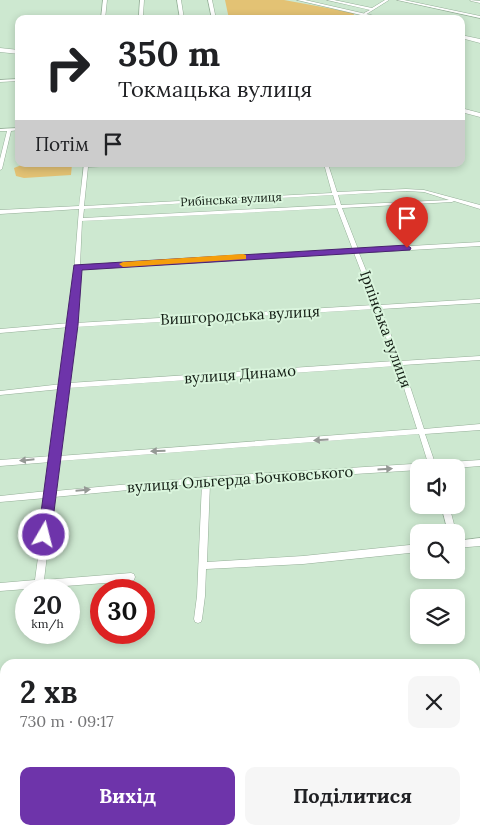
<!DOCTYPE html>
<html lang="uk">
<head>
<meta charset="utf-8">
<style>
	:root { --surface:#fff; --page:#f6f6f6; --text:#202124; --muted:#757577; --accent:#6e34aa }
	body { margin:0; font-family:Lora,serif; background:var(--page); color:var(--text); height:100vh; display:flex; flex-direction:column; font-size:19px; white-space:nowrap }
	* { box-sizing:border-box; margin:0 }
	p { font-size:16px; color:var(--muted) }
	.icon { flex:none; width:28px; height:28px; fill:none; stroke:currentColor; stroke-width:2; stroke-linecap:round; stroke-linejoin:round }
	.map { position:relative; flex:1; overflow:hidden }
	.sheet { position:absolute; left:0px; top:659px; width:480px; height:176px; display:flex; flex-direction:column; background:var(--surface); border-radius:15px 15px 0 0; box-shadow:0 2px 8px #0003 }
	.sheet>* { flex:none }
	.guide { position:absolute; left:15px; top:15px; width:450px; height:152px; border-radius:10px; box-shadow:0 2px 8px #0003; background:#fff; color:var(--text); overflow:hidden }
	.controls { position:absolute; left:410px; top:459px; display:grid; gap:10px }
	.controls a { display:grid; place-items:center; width:55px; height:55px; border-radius:10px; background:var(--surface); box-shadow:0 2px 8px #0003; font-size:25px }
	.speed { position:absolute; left:15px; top:579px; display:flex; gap:10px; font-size:25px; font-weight:700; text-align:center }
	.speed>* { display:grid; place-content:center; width:65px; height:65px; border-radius:50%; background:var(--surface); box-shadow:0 2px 8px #0003; line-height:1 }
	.speed small { font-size:12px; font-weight:400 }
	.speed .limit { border:8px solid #d22; background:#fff; color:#111 }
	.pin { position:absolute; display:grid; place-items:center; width:42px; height:42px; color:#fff; margin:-51px -21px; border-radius:50% 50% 50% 0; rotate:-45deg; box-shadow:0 0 5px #0007 }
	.pin .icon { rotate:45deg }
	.me { position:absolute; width:55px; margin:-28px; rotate:8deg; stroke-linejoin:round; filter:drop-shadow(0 0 4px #0008) }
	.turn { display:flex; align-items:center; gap:18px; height:105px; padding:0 20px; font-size:22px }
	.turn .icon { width:65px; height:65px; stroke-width:2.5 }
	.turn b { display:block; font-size:35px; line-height:42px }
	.then { display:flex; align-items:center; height:48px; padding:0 20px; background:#0003; gap:10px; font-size:19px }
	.round { display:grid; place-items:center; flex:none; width:52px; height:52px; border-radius:10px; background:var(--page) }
	.head { display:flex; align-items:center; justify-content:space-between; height:85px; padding:0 20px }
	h1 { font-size:30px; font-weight:700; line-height:38px }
	.primary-button { display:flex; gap:10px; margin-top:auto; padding:10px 20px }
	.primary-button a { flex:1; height:58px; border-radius:10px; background:var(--accent); color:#fff; font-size:20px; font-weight:700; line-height:58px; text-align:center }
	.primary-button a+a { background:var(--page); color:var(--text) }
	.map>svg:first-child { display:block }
</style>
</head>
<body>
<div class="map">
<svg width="480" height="834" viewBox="0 0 480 834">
	<rect width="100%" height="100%" fill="#cde8d0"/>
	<path fill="#e3c274" d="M225,0h59l71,13 -4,6h-122z
		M24,164h48l-1,11 -47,3 -8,-2 -2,-8z"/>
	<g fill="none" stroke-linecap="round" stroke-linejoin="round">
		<path stroke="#4bd3e8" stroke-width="2.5" d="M0,784l5,-1"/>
		<g stroke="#95af98" stroke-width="1">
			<path id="street" d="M103,0h4l-2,19h-4z
				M140,0h4l-1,15 -2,1 -2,-1z
				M177,0h4l3,19h-4z
				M208,0h4l4,19h-4z
				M327,0h7l38,8 13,-8h4l-24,15 -1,-2 6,-3z
				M397,0h7l76,16v2z
				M470,0l10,1v2l-9,-2z
				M19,79v2l-19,1v-2z
				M19,128v2l-8,1 -9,38 -2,1v-11l7,-28h-7v-2z
				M84,164h50l-2,1 -44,2 -4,39 248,-13 -8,-29h4l9,28 69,-3 18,1 56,15v4l-26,-8 -2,1 -110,6 16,41 122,-7v4l-121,7 21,52 100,-6v4l-99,6 20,52 79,-5v4l-77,5 21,64 56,-5v6l-55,4 10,29 45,-3v6l-25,2h-36v2l-209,13 -3,79 96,-6 116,-12v8l-116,12 -97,5 -1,27 -3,23 -1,3 -3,1 -3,-1 -1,-3 3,-23 5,-113 -148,14 -10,83 87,-7 3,1 1,3 -1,3 -3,1 -131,10v-8l35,-3 11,-82 -46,4v-6l47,-5 4,-29 -51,4v-6l52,-4 9,-67 -61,6v-4l62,-7 8,-57 -70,6v-4l70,-6 9,-114 -79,5v-4l79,-4zM406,191l18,1 25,8 -108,5 -3,-10zM333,195l3,10 -253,13 1,-9zM337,208l16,42 -273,15 2,-44zM354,253l20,52 -298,18 4,-54zM375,309l20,52 -326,22 7,-56zM397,366l20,63 -358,27 9,-68zM419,434l9,29 -222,14 -151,14 4,-30z
				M441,505h8l7,27h-8z
				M480,538v8l-24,2v-7z
				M78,830h16l-2,4h-16z"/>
		</g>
		<g stroke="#95af98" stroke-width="1">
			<path id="secondary" d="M297,0h8l83,19h-10z
				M461,35l19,4v4l-19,-5z"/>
		</g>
		<g stroke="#95af98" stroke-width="1">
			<path id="primary" d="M0,48l19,2v4l-19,-2z
				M461,108l19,5v4l-19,-5z"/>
		</g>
		<use href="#street" fill="#fff" fill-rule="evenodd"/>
		<use href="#secondary" fill="#fff" fill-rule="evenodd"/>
		<use href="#primary" fill="#fff" fill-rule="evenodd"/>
	</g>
	<defs><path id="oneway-solid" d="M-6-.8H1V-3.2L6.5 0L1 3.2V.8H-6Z" transform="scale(1.25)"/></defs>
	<g fill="#959995">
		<use href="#oneway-solid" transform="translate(321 440) rotate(176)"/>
		<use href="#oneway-solid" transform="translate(158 451) rotate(178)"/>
		<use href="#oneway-solid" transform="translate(27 460) rotate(174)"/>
		<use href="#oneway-solid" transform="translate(385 469) rotate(-3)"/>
		<use href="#oneway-solid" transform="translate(83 490) rotate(-5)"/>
	</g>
	<path fill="#6e34aa" stroke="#48226e" d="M407,245l4,3 -1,2 -328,20 -4,55 -27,210 -2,4h-10l-1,-4 36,-270z"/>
	<path fill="#f59e0b" d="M243,254l3,1v4l-123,8 -4,-3 4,-2z"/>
	<g text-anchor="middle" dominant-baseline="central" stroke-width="4" stroke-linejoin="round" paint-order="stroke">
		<g font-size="12" fill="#131d14" stroke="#daf5dd">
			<text transform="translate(231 199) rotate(-3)">Рибінська вулиця</text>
		</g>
		<g font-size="15" fill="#131d14" stroke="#daf5dd">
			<text transform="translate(240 315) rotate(-3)">Вишгородська вулиця</text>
			<text transform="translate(386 329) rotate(70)">Ірпінська вулиця</text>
			<text transform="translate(240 374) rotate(-4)">вулиця Динамо</text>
			<text transform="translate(240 479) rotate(-4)">вулиця Ольгерда Бочковського</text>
		</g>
	</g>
</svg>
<div class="controls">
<a><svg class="icon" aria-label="sound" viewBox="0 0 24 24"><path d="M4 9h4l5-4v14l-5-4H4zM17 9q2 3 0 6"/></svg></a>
<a><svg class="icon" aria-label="search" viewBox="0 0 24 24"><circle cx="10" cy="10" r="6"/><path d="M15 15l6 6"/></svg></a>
<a><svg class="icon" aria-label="layers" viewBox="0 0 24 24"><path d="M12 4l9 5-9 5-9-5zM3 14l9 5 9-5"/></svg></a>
</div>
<div class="speed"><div>20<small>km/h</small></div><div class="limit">30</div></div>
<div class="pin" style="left:407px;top:248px;background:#d93025"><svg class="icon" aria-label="arrive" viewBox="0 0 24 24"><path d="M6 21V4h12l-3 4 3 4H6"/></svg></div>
<svg class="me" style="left:44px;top:535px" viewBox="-20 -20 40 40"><circle r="17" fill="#6e34aa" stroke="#fff" stroke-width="3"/><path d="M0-11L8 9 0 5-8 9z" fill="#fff"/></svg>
<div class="guide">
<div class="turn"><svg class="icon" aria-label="right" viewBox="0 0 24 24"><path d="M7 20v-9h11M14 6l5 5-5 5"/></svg><div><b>350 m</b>Токмацька вулиця</div></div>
<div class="then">Потім<svg class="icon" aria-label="arrive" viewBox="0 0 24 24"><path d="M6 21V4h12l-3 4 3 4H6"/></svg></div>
</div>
<section class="sheet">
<div class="head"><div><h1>2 хв</h1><p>730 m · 09:17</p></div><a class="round"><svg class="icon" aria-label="close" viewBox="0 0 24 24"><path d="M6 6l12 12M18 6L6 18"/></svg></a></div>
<div class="primary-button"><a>Вихід</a><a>Поділитися</a></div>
</section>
</div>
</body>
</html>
